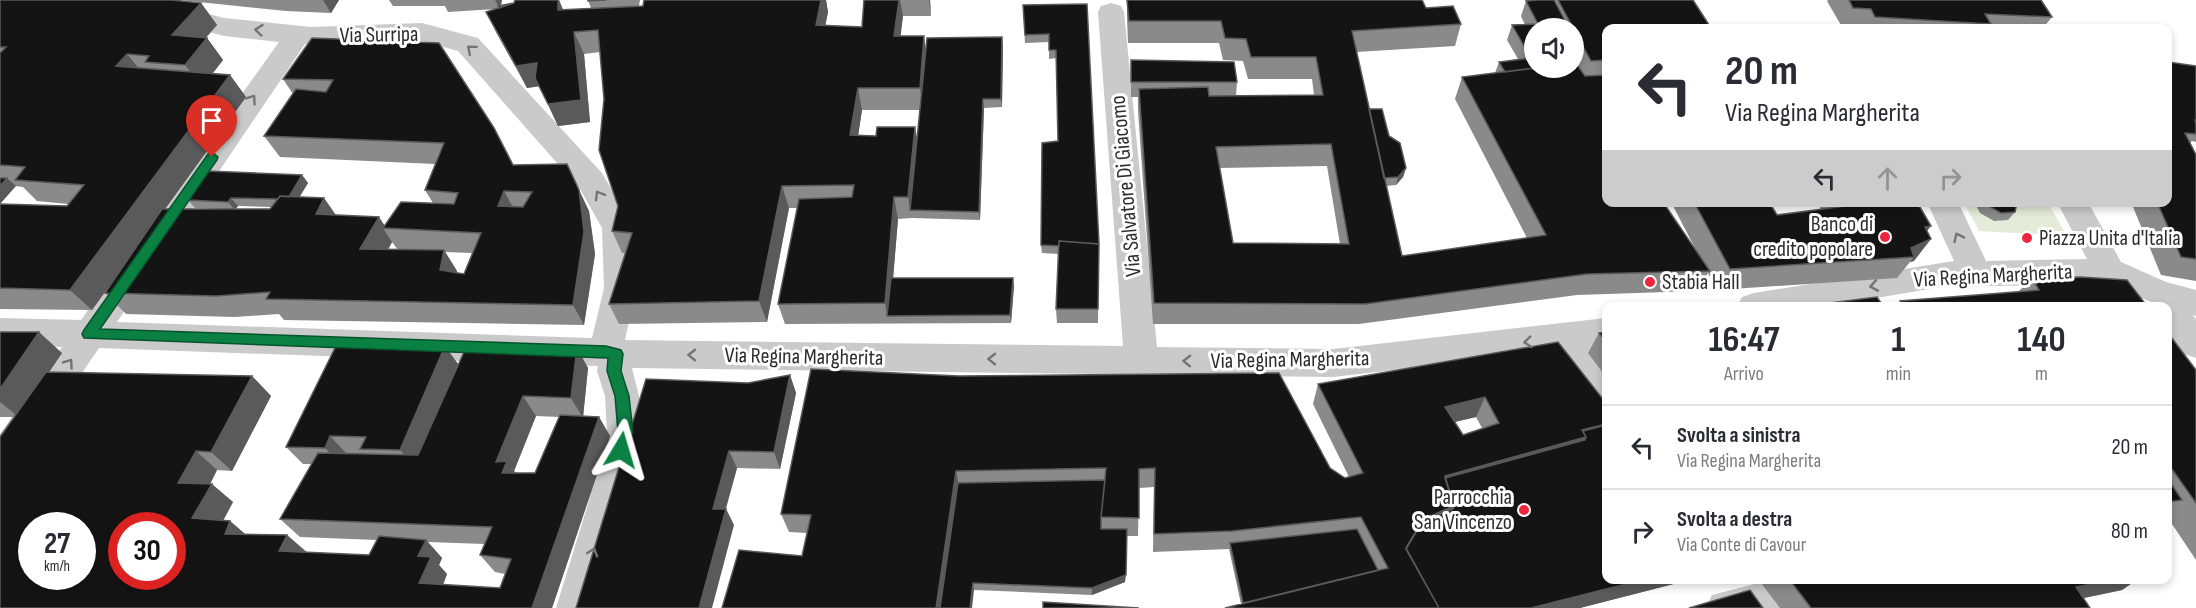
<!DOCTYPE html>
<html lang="it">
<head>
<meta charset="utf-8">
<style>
	:root { --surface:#fff; --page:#f2f2f3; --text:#2b2b33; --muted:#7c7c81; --line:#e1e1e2 }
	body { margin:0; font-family:"Sofia Sans Condensed",sans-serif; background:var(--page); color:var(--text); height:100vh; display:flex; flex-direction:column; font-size:22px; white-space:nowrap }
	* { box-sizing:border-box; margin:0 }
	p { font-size:20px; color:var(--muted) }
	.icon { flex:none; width:33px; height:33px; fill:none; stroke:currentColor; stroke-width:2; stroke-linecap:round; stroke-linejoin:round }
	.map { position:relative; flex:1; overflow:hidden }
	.sheet { position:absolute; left:1602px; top:302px; width:570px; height:282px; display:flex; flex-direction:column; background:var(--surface); border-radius:12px; box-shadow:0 3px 9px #0003 }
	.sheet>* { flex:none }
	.guide { position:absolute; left:1602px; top:24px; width:570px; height:183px; border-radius:12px; box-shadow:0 3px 9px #0003; background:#fff; color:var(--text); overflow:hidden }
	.tools { position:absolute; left:1524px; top:18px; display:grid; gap:12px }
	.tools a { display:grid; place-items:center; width:60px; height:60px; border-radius:50%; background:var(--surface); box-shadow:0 3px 9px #0003; font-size:30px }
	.speed { position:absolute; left:18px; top:512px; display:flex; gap:12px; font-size:30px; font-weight:700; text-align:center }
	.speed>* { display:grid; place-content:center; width:78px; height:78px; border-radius:50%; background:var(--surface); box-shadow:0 3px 9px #0003; line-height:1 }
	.speed small { font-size:15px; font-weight:400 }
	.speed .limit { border:9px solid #d22; background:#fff; color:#111 }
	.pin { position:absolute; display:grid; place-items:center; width:51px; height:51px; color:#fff; margin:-62px -26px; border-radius:50% 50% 50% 0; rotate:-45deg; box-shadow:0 0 6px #0007 }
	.pin .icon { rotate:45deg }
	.me { position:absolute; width:66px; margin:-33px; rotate:7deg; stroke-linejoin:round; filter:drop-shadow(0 0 4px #0008) }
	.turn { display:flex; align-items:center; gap:21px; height:126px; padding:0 24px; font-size:27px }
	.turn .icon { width:78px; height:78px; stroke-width:2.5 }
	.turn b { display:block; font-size:42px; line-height:51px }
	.lanes { display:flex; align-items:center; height:57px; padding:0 24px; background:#0003; justify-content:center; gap:30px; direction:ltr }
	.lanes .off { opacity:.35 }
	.eta { display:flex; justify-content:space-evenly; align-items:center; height:102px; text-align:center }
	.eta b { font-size:36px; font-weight:700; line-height:42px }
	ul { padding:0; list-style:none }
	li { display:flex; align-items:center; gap:18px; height:84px; padding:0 24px; border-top:2px solid var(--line) }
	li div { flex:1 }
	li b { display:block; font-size:22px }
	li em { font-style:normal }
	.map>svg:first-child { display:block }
</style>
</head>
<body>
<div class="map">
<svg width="2196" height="608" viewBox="0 0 2196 608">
	<rect width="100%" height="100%" fill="#fff"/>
	<path fill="#e4ecd9" d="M1964,203h84l19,33 -88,-5z"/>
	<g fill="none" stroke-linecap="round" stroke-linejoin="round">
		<path fill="#cacaca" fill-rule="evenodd" d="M1111,3l10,3 3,6 33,335 176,2 273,-31v26l-10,2 10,13v40l-12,-4 -32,-44 -229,26 -701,-9 7,28 4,37 -17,71 -30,104h-40l32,-104 19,-71 -2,-37 -8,-25 1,-5 -499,-18 -86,126 -13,5v-45l62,-87 -62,-3v-26l81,2 198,-278 -55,-6 -60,-16 -3,-6 3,-6 10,-3 50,13 87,9 111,-4 56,15 124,135 32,55 2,60 -11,52 498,6 -25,-334 3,-6zM422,41l36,10 122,138 22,39 2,60 -12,50 -475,-16 188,-278z
			M1927,202h31l28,59 101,-2 -30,-57h31l33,60 45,20 30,8v26l-3,-1 3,4v39l-12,-4 -16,-22v-26h-15l1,-3 -47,-19 -166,3 -112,19h-92l5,-9 12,-4 200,-32z
			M1766,581l14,5 6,13 -4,9h-76l6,-13z"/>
	</g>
	<path fill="#8a8a8a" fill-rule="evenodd" d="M0,0l201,3 16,22 -11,13h1l16,22 -10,13 17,2 16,22 -81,112h54l-24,-1 -7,-8 114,-25 6,8 -9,14 25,1 12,17 49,10 48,-22 -8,-13 10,-26 -155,-7 -16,-21 29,-42 -10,-15 29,-41 202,127 75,46 6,43 -11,71 -300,-5 -5,-6 -44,3 -109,-3 -21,-21 11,-17 -24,34 -92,-1v-105l67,2 1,-2 -31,-3 -14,-14 -8,-1 -15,18zM238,206l34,1 -2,2h-35zM392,242l6,8h-10zM445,252l27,1 -8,21 -7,-1v-2z
		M180,0h159l-8,13 -45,-2z
		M389,0h121h-8l-1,5 13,-2 1,-3h44l4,10 28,-2 -3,-8h52l-1,6h4l1,-6h182l2,12 -3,14 37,1 2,-27h66l1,16h-28l-3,20 26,13 77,-4 -1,62 -18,1 -4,112 -68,-2 -14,1 -5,59h120l1,8 -3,37 -226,1 -7,-20 20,-96h-9l-22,114 -148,2 -10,-20 16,-51h-3l-10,-22 6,-25 -14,-107 -4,-47 -16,2 6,68 -32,4 -19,-40 -12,2 -30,-54 -11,-22 9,-3 -47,3 -3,-6h-52zM862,110h58l-3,29 -59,-4z
		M1120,0h302l4,8 35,16 -6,22 -99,6 13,57 20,27 17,32 -3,9 -7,8 -10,1 16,70 125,-18 -72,-139 7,-22 33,-4 4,-11 19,-3 -11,-19 5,-15h13l-4,-9 5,-15 11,-1h156l-87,28v174l61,8 31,44 -27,-52h98l8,13 44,-5 -4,-8h100l10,29 -13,30 -4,1 -13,16 -180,12 -9,-17 -11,18 -120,4 -218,29h-206l-15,-213v-14h-7v-37l106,22 -1,14 78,-1 -2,-16h-64l-5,-18 -20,-1 -4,-17h-91l-1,-25v-18zM1534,28h40v40zM1327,166l13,78 -107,-1 -13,-75z
		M1828,0h213l11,17 -9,11h-184l-17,-1 -15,-26z
		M1087,4l12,240 -1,79h-41l-1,-14 2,-55 -16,-1 -1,-8 17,-104 -2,-83 -7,1v-17l-24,1 -2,-38z
		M2196,66v76l-4,-1 -2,2 6,12v126l-35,-6 -30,-73h37z
		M1974,202h40l1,10 -7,8 -14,1 -14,-8z
		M2032,278l115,28h-250l3,-5 118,-9z
		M0,332l62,21 -13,19 203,4 19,20 -39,75 -15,-1 -7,14 23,18 -10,19h7l15,13 42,1 20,17 62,3 8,-15 -77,-3 -20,-18 31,-55h-8l-17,-17 159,-101 13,18 -11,27 130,-43 11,20 -5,48 16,1 11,19 -58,172h-552l14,-191h-14zM536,416l23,1 -24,56h-19l-2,-2zM428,542l57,2 -5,11 15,17 10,2 -5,14 -57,-3 4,-11 -8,-9 3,-7z
		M1606,332v45l-18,-24 11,-20z
		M2168,333l28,37v190l-28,-42z
		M1558,342l48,237h87l-113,29 -339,-4 -12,-55 -76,3 1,-65 -15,1 -1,48h-12l-1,46 -33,13 -118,-5 -172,-34 5,-23 -18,-1 -8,-18 30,-145 519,99 15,10 4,-1 -36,-73 5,-20zM1476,417l6,11 -19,7 -8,-13z
		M790,375l6,18 -16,76 -43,-1 -11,41 8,16 -88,-146 102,4z
		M1758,579h380l-16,11 -39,8 7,10h-310z"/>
	<path fill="#5a5a5a" d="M323,0h16l-8,13z
		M495,0h7l-2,9z
		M558,0h1l8,19 -9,-9z
		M821,0h5l2,12 -7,35 -5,-22z
		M899,0h1l3,16 -5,42 -4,-22z
		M929,0h1l1,16z
		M201,3l16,22 -29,32 -16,-22z
		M574,32l10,22 6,68 -32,4 -10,-22z
		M924,36l3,22 -4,52 -3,-22z
		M1002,37l1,8 -1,62 -1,-8z
		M207,38l16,22 -21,27 -17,-22z
		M127,54l18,22 -29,-10z
		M537,63l11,22 -21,3 -11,-22z
		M230,75l16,22 -154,213 -22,-20z
		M858,88l4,22 -7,47 -5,-22z
		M983,99l1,9 -4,112 -1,-8z
		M915,127l4,22 -9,61 -2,-13z
		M567,164l22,47 6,43 -11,71 -11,-20z
		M1406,168l-3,9 -7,8 2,-8z
		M302,175l6,8 -15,25 -6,-8z
		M7,178l9,8 -16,18v-18z
		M782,186l7,22 -22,114 -8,-21z
		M504,191l12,22 -18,-7z
		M894,197l4,22 -8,97h-3l-2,-13z
		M231,198l7,8 -3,4 -7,-8z
		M324,198l15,22 -23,-6z
		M379,217l8,12 -4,-1 9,14 -16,29 -16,-22z
		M1931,226l-17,21 17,-8 -17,22 -4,1 4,-5 -11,1 22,-31z
		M444,250l13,21 -3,20 -14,-21z
		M1013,278l1,8 -3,37 -1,-8z
		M39,332l23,21 -43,64 -19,-15v-13z
		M445,346l13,18 -43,103 -15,-17z
		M577,348l11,20 -5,50 -12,-20z
		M790,375l6,18 -16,76 -6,-17z
		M252,376l19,20 -39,75 -21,-19z
		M523,396l13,20 -22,55 7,9 -19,-7 -6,-11z
		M1485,397l-9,20 -39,9 8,-19z
		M599,417l11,19 -58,172h-20z
		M1606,424v16l-170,55 9,-19 137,-46z
		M330,436l16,17 -5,12 -16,-17z
		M196,451l21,19 -16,32 -23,-19z
		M729,451l8,17 -16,57 -8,-16z
		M956,471l4,19 -18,118h-6z
		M212,484l21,18 -19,35 -22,-19z
		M1454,506l-8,19 -31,13 8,-19z
		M726,509l8,16 -22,83h-13z
		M230,521l21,18 -26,-5z
		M287,535l20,18 -28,-2z
		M426,540l16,18 -3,7 8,9 -10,26 -18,-17 -1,-27z
		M1126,575l-1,7 -33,13v-7z
		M1646,579h47l-113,29h-49z
		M2116,579h22l-16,11 -71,15 25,-18z
		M973,583l1,7 -2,18h-2z"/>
	<path fill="#141414" stroke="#5a5a5a" stroke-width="1.5" fill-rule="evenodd" d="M0,0h172l29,3 -29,32 35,3 -22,27 -40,-3 4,-6 -22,-2 -11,12 114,9 -160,215 -70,-2v-84l67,2 17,-21 -69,-5 10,-13 -25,-2v-112l6,-6h-6z
		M515,0h43v10l85,-4 1,-6h177l-5,25 46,2 2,-27h35l-5,36h30l-4,52h-62l-8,47 26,1 1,-9h38l-7,70h-14l-9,106 -107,1 21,-105 53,-2 2,-12 -72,1 -23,115 -150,3 23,-71 -20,-2 6,-25 -19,-56 5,-51 -6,-69 -24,2 7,68 -33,4 -13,-26 2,-15 -21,3 -30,-54 28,-9z
		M588,0h18l-18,1z
		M1127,0h295l4,8 27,-2 8,18 -109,7 50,225 144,-21 -84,-158 73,-9h39v-6h1l10,14 21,-1v127h57l47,69 -123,3 -222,30 -211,-1 -15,-214 69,-2 1,9 114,-1 -7,-38h-65l-5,-18 -21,-1 -4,-17h-92zM1331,144l18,100 -116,-1 -17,-96z
		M1537,0h17l15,28h-35l1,40 -30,4 -6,-10 32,-4 -19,-33 26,-1 -12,-23z
		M1558,0h135l18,28h-105v32l-15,1z
		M1849,0h192l11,17 -67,-3 6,10 -116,-7 -4,-8 -18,-1z
		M514,3l-15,5 -1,-2z
		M1087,4l12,240 -40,-3v5l-18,-1 1,-102 16,-2 -2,-91h-7v-16l-24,1 -2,-30z
		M1002,37l-1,62h-18l-4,113 -69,-2 17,-172z
		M312,38l127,5 55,85 19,37 54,-1 12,26 5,42 -11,73 -307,-6 4,-7 -54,4 -111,-3 57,-84h108l10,-13 44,2 -8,16 63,3 -19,32 84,1 -4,20 24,4 17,-41 -98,-5 18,-26 53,2 4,-11 -33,-3 19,-47 -180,-7 32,-47 30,3 7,-12 -50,-1zM504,191l28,1 -9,15 -25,-1z
		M1131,60l103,2 3,20h-106z
		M2168,62l28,4v54h-1l1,5v9l-11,-1 11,22v104l-15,-2 -24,-55h11z
		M1369,109h13l7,27 11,7 6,25 -8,9 -14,1z
		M207,171l95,4 -13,22 -9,-1 -2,3 -47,-1 -3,4 -40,-2z
		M0,178h7l-7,8z
		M1694,202h75l8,13 69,-9 -2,-4h73l14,24 -6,1 6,12 -20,9 3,9 -184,12z
		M1985,202h29l2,5 -1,5 -14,1 -14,-8z
		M1059,241l40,3 -1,65h-42z
		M2081,277l46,3 20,26h-244l-3,-5 139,-11 -7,-12z
		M891,278h122l-3,37 -123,1z
		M1877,297l6,9h-77z
		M0,332h39l-39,57z
		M1606,332v10l-7,-9z
		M2168,333l28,37v133l-24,-34h-4z
		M1558,342l48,61v21l-24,6 4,7 -141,39 9,30 -31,13 -17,29 33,60h-214l163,-40 -27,-51 -129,14 -78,3 1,-66 -16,1v49l-38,-1 5,-49 -150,3 -20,137h-214l17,-58 63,6 9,-41 -30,-1 30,-145 148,7 320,-3 51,95 15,10 18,-5 -45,-89zM1485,397l14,26 -36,12 -18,-28z
		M468,343l109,5 -6,50 -48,-2 -27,66 11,-1 -5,12h33l25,-58 39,2 -67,191h-532v-171l46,-65 206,4 -41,76 -15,-1 -18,32 34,1 -20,34 38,3 -5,13 62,1 -8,16 90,4 10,-19 47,4 -8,16 13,1 -12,26 81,5 11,-29 -31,-4 12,-28 -212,-8 38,-66 100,2zM32,525h50v51h-50zM122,525h50v51h-50z
		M337,344l108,2 -45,104 -40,-1 6,-12 -36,-1 -5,12 -39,-1z
		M790,375l-16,77 -45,-1 -16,58h13l-27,99h-123l70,-229 102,4z
		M1606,425v154h40l-115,29h-92l-33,-59 16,-27 31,-13 1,-3 -9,-28 140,-38 1,-3 -3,-6z
		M2168,479l14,21 -14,2z
		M1105,480l-4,37v12h26l-1,46 -34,13 -119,-5 -3,25h-30l18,-125z
		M1357,529l21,41 -135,33 -13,-60z
		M1789,579h327l-40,8 14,21h-279z
		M1750,590l13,18h-74z
		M1043,602l96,6h-96z"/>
	<defs><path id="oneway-chevron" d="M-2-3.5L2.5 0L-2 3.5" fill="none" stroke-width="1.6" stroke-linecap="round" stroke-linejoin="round" transform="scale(1.5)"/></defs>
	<g stroke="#747474">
		<use href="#oneway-chevron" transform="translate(259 30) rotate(-174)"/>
		<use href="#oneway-chevron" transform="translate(471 49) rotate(-140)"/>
		<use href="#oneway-chevron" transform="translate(252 99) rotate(-55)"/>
		<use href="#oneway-chevron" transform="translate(599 195) rotate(-120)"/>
		<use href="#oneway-chevron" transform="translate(1958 237) rotate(-116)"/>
		<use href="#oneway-chevron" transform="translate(1874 286) rotate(170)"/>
		<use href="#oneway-chevron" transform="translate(1528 342) rotate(174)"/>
		<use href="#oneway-chevron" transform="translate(692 355) rotate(-179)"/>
		<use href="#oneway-chevron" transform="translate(992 359) rotate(-179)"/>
		<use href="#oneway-chevron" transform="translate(1187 361) rotate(-179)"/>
		<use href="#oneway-chevron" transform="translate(69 363) rotate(-55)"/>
		<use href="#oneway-chevron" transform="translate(593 552) rotate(-73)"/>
	</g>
	<path fill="#0b8043" stroke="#07532c" stroke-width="1.5" d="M212,152l6,5 -1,3 -117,169 506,17 15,4 2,4 -2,17 8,25 4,36 -7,23 -5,2 -6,-2 -2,-5 5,-18 -3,-36 -8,-25 1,-13h-2l-522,-20 -2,-4 2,-4 124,-176z"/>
	<g fill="#ee253c" stroke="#fff" stroke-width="2">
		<circle cx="1885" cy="237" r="6"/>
		<circle cx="2027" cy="238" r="6"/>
		<circle cx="1650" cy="282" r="6"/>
		<circle cx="1524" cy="510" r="6"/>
	</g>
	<g text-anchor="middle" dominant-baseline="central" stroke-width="6" stroke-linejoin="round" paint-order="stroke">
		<g font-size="22" fill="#2d2d2d" stroke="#fff">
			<text transform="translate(379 35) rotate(-1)">Via Surripa</text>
			<text transform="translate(1126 186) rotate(-95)">Via Salvatore Di Giacomo</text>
			<text transform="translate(1993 276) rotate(-3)">Via Regina Margherita</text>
			<text transform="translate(804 357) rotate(1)">Via Regina Margherita</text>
			<text transform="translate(1290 360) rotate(-1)">Via Regina Margherita</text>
		</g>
		<g font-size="22" fill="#2d2d2d" stroke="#fff" text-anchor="end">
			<text x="1873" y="224">Banco di<tspan x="1873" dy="25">credito popolare</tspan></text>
			<text x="2039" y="238" text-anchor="start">Piazza Unita d'Italia</text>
			<text x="1662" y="282" text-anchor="start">Stabia Hall</text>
			<text x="1512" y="497">Parrocchia<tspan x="1512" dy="25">San Vincenzo</tspan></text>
		</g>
	</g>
</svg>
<div class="tools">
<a><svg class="icon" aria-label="sound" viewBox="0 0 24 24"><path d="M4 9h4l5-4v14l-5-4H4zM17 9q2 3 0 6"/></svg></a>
</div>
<div class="speed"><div>27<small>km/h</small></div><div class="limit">30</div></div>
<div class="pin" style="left:212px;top:157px;background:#d93025"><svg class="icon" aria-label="arrive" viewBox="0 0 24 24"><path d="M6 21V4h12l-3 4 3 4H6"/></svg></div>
<svg class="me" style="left:621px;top:450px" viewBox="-20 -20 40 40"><path d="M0-17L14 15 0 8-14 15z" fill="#0b8043" stroke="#fff" stroke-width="4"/></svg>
<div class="guide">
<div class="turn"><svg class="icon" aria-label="left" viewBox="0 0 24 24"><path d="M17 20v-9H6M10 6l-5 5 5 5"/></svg><div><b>20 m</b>Via Regina Margherita</div></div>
<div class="lanes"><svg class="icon" aria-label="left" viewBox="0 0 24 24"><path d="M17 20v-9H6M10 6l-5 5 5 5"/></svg><svg class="icon off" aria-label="ahead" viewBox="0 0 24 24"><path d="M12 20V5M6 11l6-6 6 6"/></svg><svg class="icon off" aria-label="right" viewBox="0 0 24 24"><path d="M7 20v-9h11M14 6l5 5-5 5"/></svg></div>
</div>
<section class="sheet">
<div class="eta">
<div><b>16:47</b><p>Arrivo</p></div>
<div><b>1</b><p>min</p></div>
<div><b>140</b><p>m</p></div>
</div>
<ul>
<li><svg class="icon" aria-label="left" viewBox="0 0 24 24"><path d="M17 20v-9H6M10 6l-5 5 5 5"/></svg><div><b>Svolta a sinistra</b><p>Via Regina Margherita</p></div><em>20 m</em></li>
<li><svg class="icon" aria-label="right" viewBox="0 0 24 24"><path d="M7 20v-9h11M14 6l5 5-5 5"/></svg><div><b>Svolta a destra</b><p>Via Conte di Cavour</p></div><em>80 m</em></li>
</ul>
</section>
</div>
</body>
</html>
